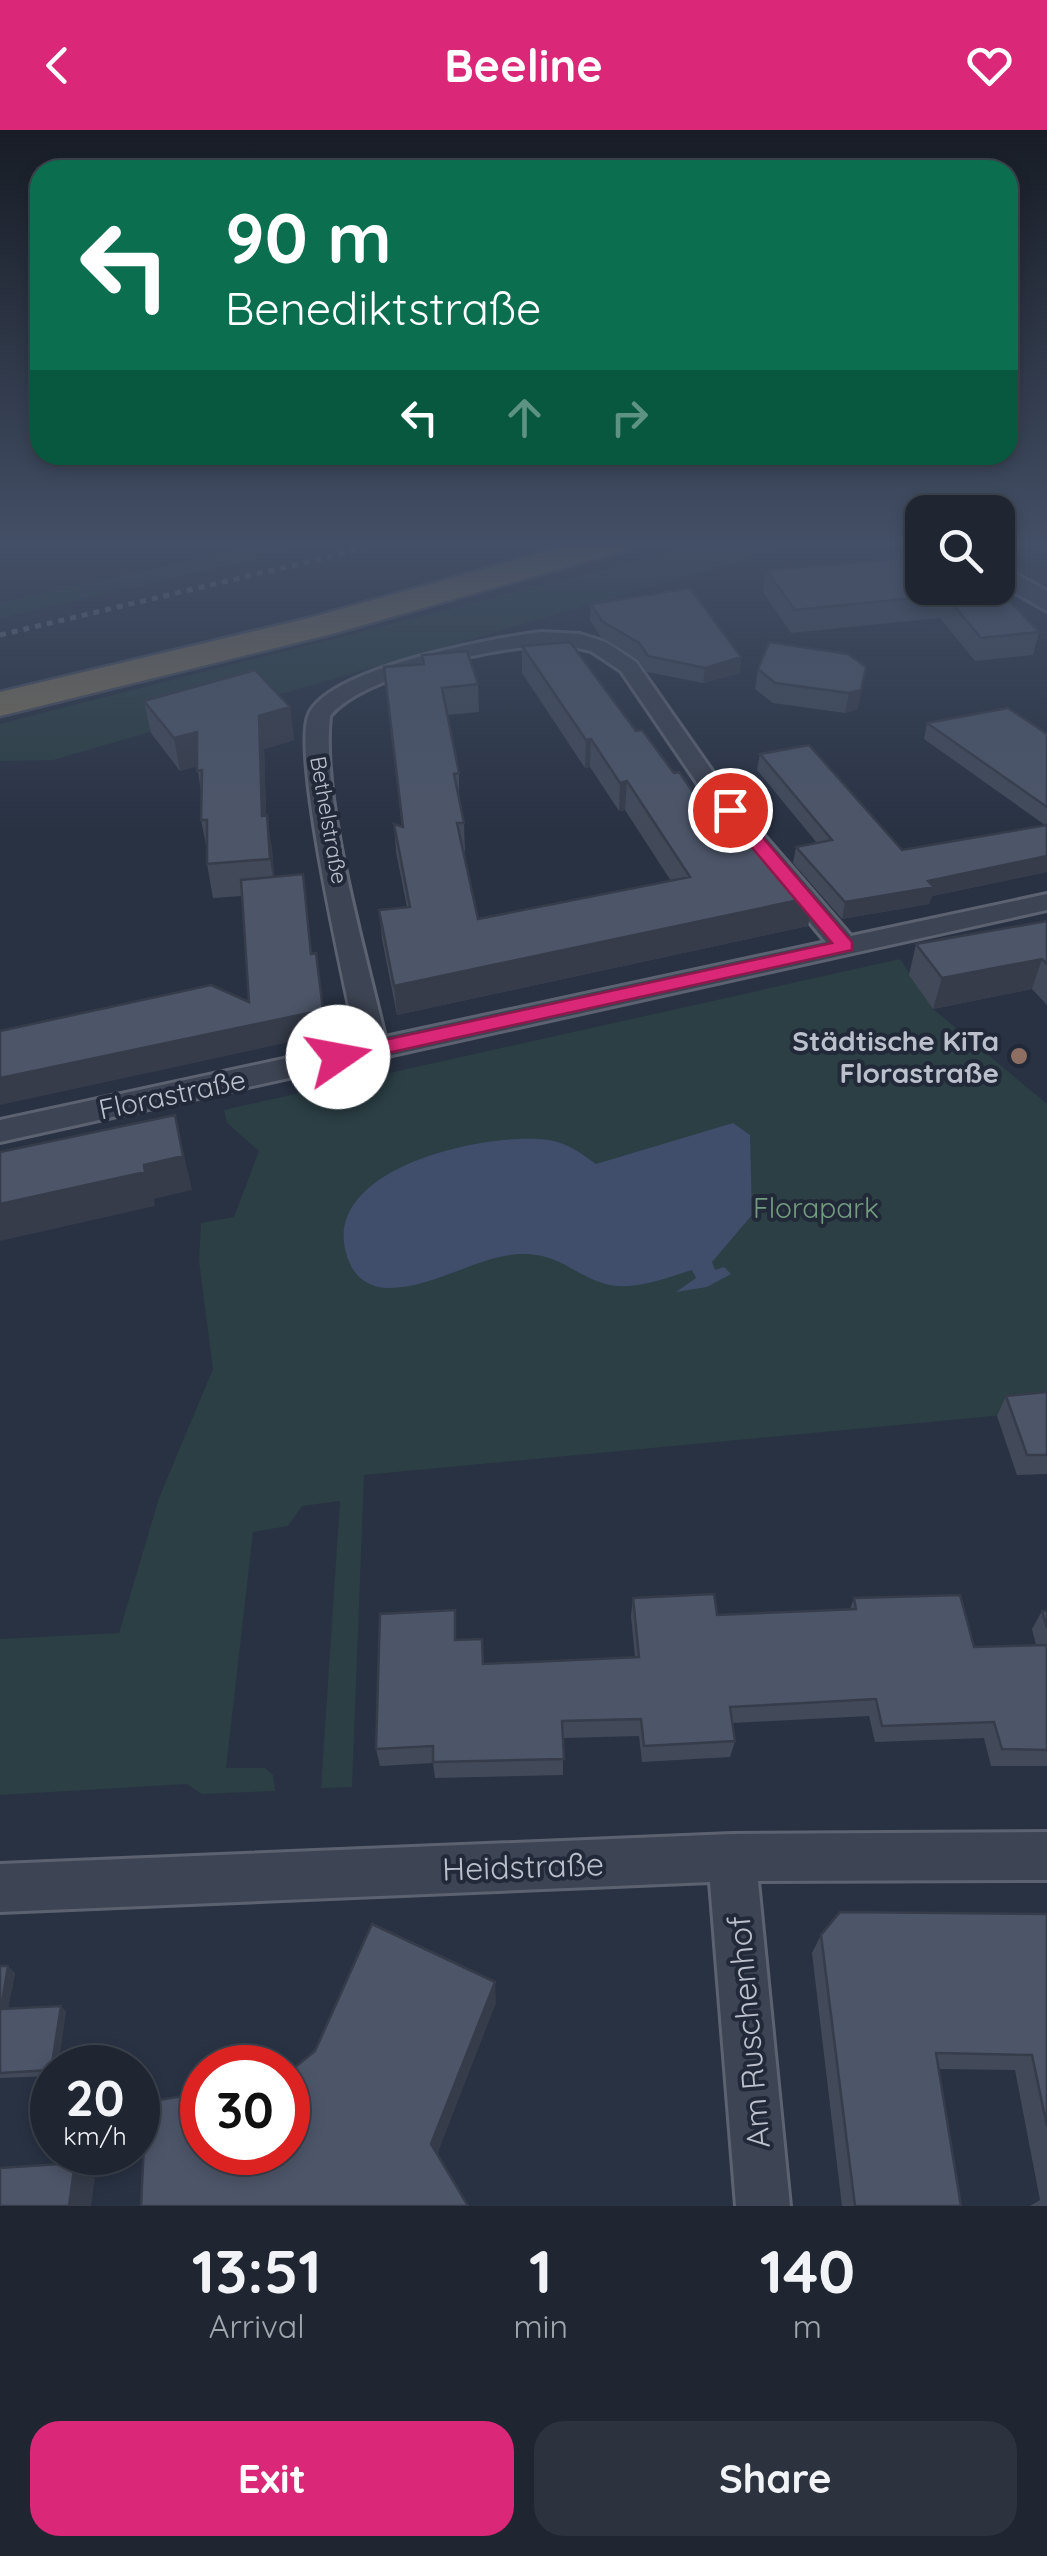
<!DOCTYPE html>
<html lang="en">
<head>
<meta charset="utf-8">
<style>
	:root { --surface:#1f2632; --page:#2c323e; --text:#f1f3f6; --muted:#a1a5ac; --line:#3c434d; --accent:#db2777 }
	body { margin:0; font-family:Quicksand,sans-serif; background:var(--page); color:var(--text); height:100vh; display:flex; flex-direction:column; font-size:38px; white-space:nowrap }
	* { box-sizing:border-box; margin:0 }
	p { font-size:32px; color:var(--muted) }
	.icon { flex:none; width:55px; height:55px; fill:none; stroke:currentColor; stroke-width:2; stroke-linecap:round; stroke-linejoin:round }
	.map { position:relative; height:2076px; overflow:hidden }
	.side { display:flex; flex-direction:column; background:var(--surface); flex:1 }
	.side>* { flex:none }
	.top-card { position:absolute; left:30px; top:30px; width:988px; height:305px; border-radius:30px; box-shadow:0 5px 15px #0003,0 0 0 2px var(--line); background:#0b6e4f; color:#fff; overflow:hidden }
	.tools { position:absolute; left:905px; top:365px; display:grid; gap:20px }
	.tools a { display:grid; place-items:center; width:110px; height:110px; border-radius:20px; background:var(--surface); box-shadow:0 5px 15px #0003,0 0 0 2px var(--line); font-size:50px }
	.speed { position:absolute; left:30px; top:1915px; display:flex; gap:20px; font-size:50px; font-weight:700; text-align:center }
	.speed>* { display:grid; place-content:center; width:130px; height:130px; border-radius:50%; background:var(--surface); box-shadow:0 5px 15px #0003,0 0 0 2px var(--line); line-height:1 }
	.speed small { font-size:25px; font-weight:400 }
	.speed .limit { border:15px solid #d22; background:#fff; color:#111 }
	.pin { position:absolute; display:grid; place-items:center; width:85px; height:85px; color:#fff; margin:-42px; border:5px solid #fff; border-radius:50%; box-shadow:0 2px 10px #0007 }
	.me { position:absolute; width:110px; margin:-55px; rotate:78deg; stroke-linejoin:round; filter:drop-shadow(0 0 8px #0008) }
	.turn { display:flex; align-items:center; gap:35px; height:210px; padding:0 30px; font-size:45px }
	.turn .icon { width:130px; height:130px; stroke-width:2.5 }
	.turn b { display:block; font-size:70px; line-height:85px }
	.lanes { display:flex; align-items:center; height:95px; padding:0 30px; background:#0003; justify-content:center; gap:50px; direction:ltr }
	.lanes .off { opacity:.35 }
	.eta { display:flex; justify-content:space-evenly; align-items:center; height:170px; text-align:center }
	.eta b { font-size:60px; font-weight:800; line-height:70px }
	.button { display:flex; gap:20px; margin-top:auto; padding:20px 30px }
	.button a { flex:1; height:115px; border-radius:30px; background:var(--accent); color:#fff; font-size:40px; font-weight:800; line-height:115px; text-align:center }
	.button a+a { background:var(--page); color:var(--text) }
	header { display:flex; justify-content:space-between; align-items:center; height:130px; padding:0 30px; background:var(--accent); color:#fff; font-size:45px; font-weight:800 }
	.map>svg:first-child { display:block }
</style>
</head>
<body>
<header><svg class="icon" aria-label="back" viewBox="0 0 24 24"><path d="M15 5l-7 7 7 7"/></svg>Beeline<svg class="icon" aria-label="heart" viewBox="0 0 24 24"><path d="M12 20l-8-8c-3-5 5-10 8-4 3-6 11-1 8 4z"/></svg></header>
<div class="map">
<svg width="1047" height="2076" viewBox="0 0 1047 2076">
	<rect width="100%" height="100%" fill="#293243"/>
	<path fill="#2b3f44" d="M276,411h56l-332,77v-15z
		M697,411h113l-757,219 -53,1v-37l646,-165z
		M900,829l33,50 114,95v307l-683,64 -12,312 -31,1 19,-287 -38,5 -14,20 -35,6 -27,236h39l8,7 2,16 -73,3 -15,-10 -187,11v-156l119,-6 40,-135 54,-129 -14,-108 2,-38 33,-6 25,-66 -32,-28 -3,-13z"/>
	<path fill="#404e6b" d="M733,993l17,12 2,80 -40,47 3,8 9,-3 7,7 -24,13 -31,5 20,-14 -4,-8c-25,8 -56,20 -82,15 -36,-8 -49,-33 -91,-31 -45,3 -86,35 -133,34 -16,-1 -29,-9 -36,-24 -42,-95 137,-133 199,-124 18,3 32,13 47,24z"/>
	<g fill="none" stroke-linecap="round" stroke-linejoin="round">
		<g stroke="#5c6270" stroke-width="6">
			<path id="minor" d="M541,502l39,2 26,8 30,20 93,133 122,141 196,-42v16l-1047,232v-22l357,-77c-11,-53 -66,-292 -48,-329 21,-46 183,-76 232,-82zM561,514l30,7 30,20 91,134 114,137 -441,95c-20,-88 -64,-235 -55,-321 35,-43 176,-71 231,-72z
				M1047,1702v48l-289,1 32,325h-54l-26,-324 -710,30v-48l732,-30z"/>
		</g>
		<g stroke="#5c6270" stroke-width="6">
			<path id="tertiary" d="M998,434l49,27v20l-49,-28z"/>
		</g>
		<g stroke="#484f5d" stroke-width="5">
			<path id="motorway" d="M584,411h53l-4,7 -301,86 -332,82v-24l309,-74z"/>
		</g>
		<use href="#minor" fill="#3d4453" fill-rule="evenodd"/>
		<use href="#tertiary" fill="#3d4453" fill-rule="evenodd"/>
		<use href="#motorway" fill="#786f5b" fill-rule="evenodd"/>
		<path stroke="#606879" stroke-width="5" stroke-dasharray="6 6" stroke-linecap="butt" d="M0,505l396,-94"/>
	</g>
	<path fill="#424a5a" d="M1033,411h14v15l-16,-9z
		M766,440l156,18 117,44 -6,23 -58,6 -35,-43 -149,15 -28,-41z
		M591,474l150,53 -1,16 -37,10 -56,-11 -9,-13 -37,-22 -11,-17z
		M522,516l114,85 38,42 56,72 83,52 -5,29 -411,89 -15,-76 -3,-29 28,-3 -11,-55 -2,-28 8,2 -18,-159 38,-3v-9l56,29 1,28 -31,3 11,58v29l5,21 1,29h-2l15,67 193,-38 -46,-71 -6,1 -29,-44 -5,1 -63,-95z
		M848,524l10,55 -13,4 -72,-10 -18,-14 3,-20z
		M144,571l146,6 4,33 -30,9 2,66 6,34 2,27 38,77 15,81 -78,-32 -7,-106 -29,2 -6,-34v-14l-6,-30 1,-23 -5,-31 -17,5 -29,-38z
		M927,593l120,11v138l-115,24 -3,8 -87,15 -49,-56 3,-16 21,-4 -60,-73 3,-16 142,96 143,-25 -121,-86z
		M1047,791v84l-15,-16 -99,20 -24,-34 7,-31z
		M1047,1262v82l-30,1 -20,-59 9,-20z
		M633,1468l84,17 133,-6 4,-11 120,49 62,-2 -4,-16 10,-18h5v155h-56l-7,-28 -109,4 -6,-26 -137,7 3,18 -5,16 -88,5 -3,-26 -76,2v37l-128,3 -2,-15 -53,3 -4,-17 80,-121v12l27,24 152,-7 -4,-41z
		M1047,1784v292h-17l10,-6 -25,-130 -77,-1 23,137h-119l-30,-253 9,-18z
		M0,1836l15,7 -7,35 53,-2 5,6 -14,56v8l-52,2z"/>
	<path fill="#363c4a" d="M741,527l-1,16 -37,10 2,-15z
		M866,537l-8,42 -13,4 4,-20z
		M290,577l4,33 -30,9 3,100 -5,-33 -3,-100z
		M197,602l6,33 -23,6 -6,-33z
		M591,609l-1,28 -5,1 1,-28z
		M627,651l-2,29 -6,1 1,-28z
		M267,685l5,34 3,44 -5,-34z
		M1047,726v16l-115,24 -3,8 -87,15 3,-17 83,-21z
		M813,767l-5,29 -411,89 -3,-29z
		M316,823l11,81 -327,71v-27l323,-68z
		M1042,829l-10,30 -99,20 9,-31z
		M175,985l17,75 -38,9 1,7 -155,35v-37l144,-39z
		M8,1836l7,7 -8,42 -6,-6z
		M495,1852l1,21 -61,157 -4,-16z
		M61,1876l5,6 -8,56h-6v3l-1,-1z
		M75,2033l20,15 -4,28h-22z"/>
	<path fill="#4d5669" stroke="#363c4a" stroke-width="2.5" d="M916,427l6,8v23h75l42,44 -58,6 -36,-43 -150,15 -29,-40z
		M690,458l51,69 -36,11 -57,-12 -9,-13 -37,-22 -11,-17z
		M570,512l66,89 6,-1 32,43 5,-1 51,73 35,-4 48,56 -419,89 -15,-76 31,-3 -16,-83 9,3 -19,-160 40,-3 -2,-9 45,-4 11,33 -36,4 17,85 -5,1 10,49h-7l21,96 212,-42 -63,-96 -7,2 -29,-44 -5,1 -64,-94z
		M769,512l79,12 18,13 -5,23 -12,3 -74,-10 -17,-14z
		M255,540l35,37 -31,9 3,100 5,-1 3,44 -63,5v-44h-6l1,-50 -5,1v-39l-23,6 -30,-37z
		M1008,578l39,26v73l-120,-84z
		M809,615l93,105 145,-25v31l-119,25 6,6 -89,15 -49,-55 36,-7 -72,-86z
		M303,744l8,80 5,-1 7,57 -323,68v-47l211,-46 38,17 -8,-122z
		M1047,791v43l-5,-5 -100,19 -26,-34z
		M175,985l8,41 -39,9 1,7 -145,32v-52z
		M1047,1262v63h-20l-21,-59z
		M714,1464l3,21 139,-6 -2,-11 106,-3 14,52 73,-2v105l-45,-1 -8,-27 -112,4 -6,-27 -146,8 5,34 -91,5 -3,-27 -79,2 2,38 -131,3v-16l-57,3 4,-135 75,-4v30l27,-1 1,25 156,-7 -6,-59z
		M1042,1481h5v17z
		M840,1782l207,2v212l-15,-71 -96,-2 25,153h-106l-34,-271z
		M372,1794l123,58 -64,162 37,62h-327l5,-104 56,-9v59h86v-79l27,-22z
		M0,1836h8l-7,43 60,-3 -10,64 -51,3z
		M75,2033l-6,43h-69v-38z"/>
	<linearGradient id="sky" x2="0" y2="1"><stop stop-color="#171c25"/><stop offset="0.59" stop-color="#434f66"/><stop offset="1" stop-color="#434f66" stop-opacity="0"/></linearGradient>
	<rect width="1047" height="702" fill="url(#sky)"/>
	<path fill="#db2777" stroke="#8e194d" stroke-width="2.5" d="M723,676h13l116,136v8l-514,114 -7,-2v-10l7,-2 494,-107 -109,-130z"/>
	<circle fill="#8d6e63" stroke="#222938" stroke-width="4" cx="1019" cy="926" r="10"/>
	<g text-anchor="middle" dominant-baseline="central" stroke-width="8" stroke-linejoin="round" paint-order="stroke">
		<g font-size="22" fill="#bbc0cc" stroke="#222938">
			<text transform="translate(329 690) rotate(80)">Bethelstraße</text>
		</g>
		<g font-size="28" font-weight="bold" fill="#bbc0cc" stroke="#222938" text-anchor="end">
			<text x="999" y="910">Städtische KiTa<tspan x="999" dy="32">Florastraße</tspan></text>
		</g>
		<g font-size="28" fill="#bbc0cc" stroke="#222938">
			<text transform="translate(172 964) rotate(-12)">Florastraße</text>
		</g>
		<g font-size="28" fill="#739c80" stroke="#222938">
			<text x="816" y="1077">Florapark</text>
		</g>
		<g font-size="32" fill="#bbc0cc" stroke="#222938">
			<text transform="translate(523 1736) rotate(-2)">Heidstraße</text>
			<text transform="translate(748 1902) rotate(-95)">Am Ruschenhof</text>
		</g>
	</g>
</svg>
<div class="tools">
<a><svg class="icon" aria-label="search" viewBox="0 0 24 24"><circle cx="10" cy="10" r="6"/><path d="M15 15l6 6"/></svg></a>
</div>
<div class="speed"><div>20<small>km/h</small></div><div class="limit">30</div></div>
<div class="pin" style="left:730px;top:680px;background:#d93025"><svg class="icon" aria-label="arrive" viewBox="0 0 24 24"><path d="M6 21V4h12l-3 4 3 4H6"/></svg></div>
<svg class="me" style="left:338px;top:927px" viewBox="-20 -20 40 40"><circle r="19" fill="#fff"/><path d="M0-13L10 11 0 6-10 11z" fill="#db2777"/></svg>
<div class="top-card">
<div class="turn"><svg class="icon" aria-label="left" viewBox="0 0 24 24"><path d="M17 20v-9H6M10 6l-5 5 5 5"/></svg><div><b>90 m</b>Benediktstraße</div></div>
<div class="lanes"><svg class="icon" aria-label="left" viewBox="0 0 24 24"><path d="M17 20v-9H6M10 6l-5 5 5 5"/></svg><svg class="icon off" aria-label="ahead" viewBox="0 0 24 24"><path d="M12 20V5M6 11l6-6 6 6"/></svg><svg class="icon off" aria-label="right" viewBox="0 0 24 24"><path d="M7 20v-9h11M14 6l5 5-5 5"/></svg></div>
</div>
</div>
<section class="side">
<div class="eta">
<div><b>13:51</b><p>Arrival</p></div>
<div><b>1</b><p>min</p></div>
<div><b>140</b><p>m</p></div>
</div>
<div class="button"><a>Exit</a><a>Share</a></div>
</section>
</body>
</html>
